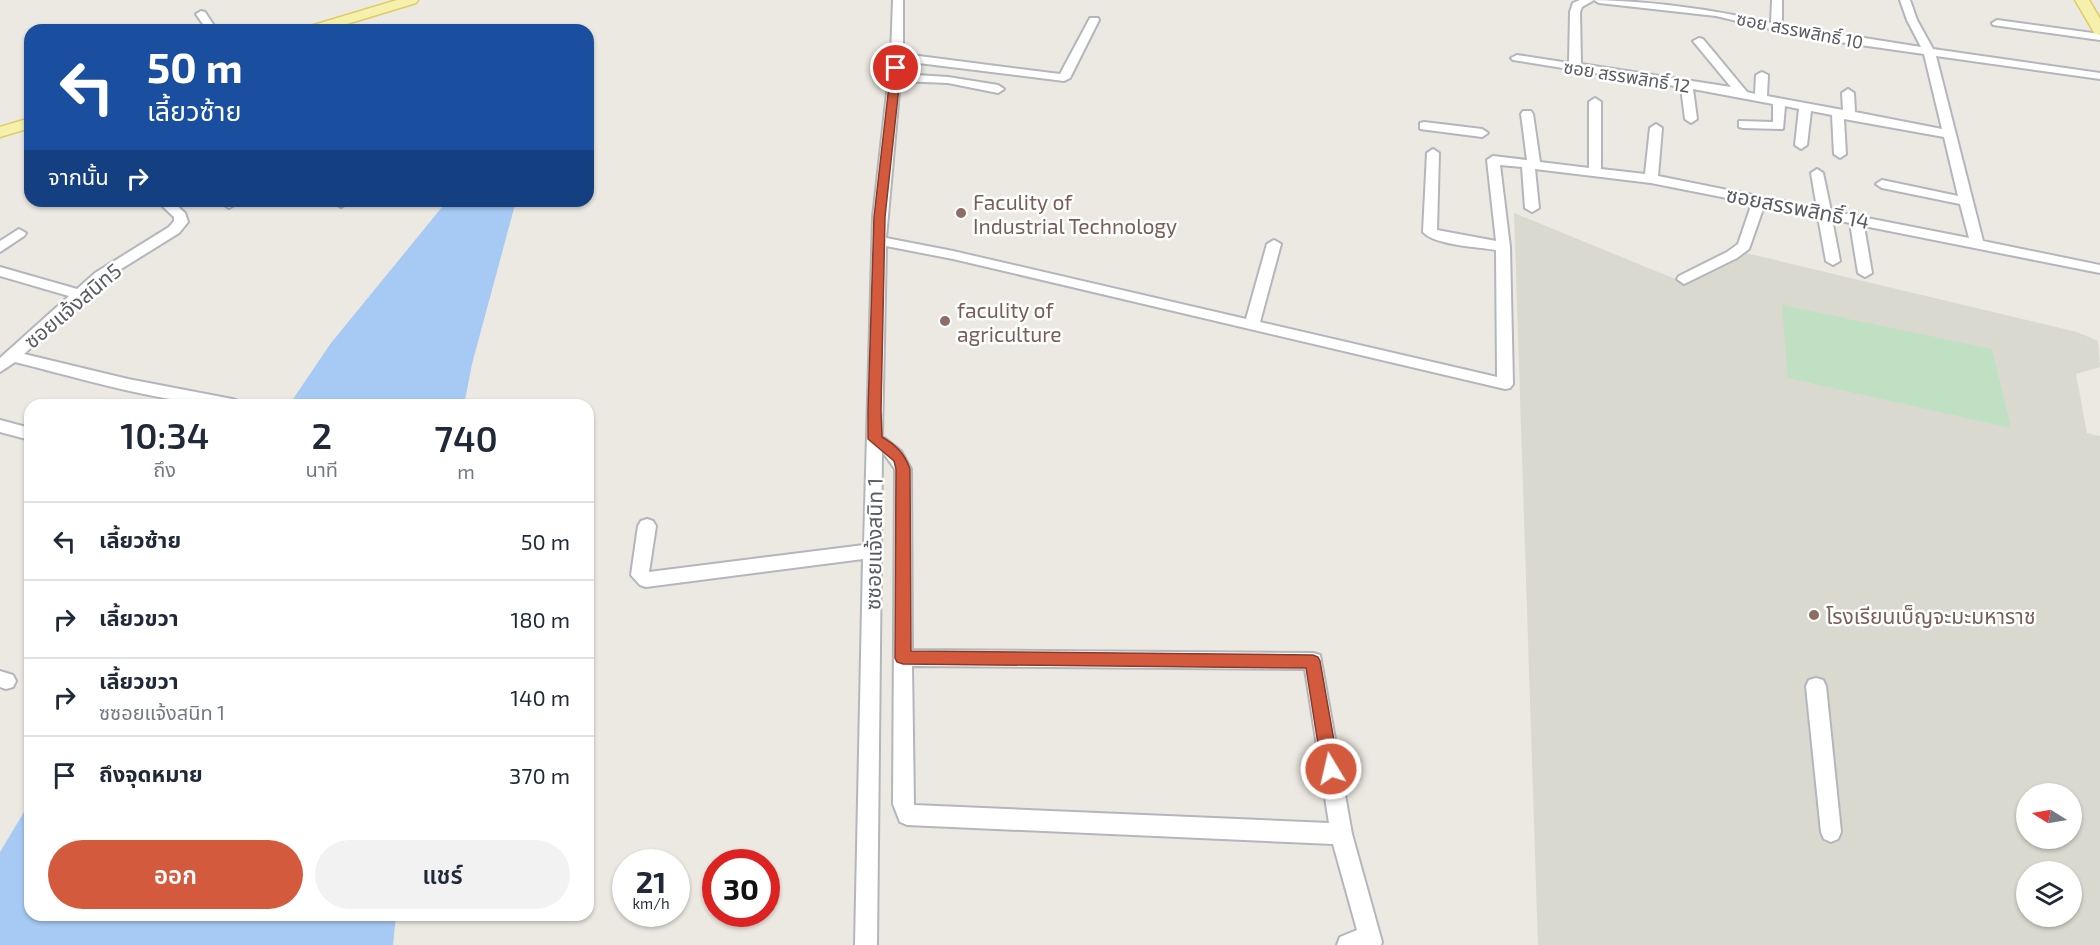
<!DOCTYPE html>
<html lang="th">
<head>
<meta charset="utf-8">
<style>
	:root { --surface:#fff; --page:#f2f2f3; --text:#1f2937; --muted:#747a83; --line:#e0e1e3; --accent:#d45a3e }
	body { margin:0; font-family:"Exo 2","Noto Sans Thai",sans-serif; background:var(--page); color:var(--text); height:100vh; display:flex; flex-direction:column; font-size:22px; white-space:nowrap }
	* { box-sizing:border-box; margin:0 }
	p { font-size:20px; color:var(--muted) }
	.icon { flex:none; width:33px; height:33px; fill:none; stroke:currentColor; stroke-width:2; stroke-linecap:round; stroke-linejoin:round }
	.map { position:relative; flex:1; overflow:hidden }
	.panel { position:absolute; left:24px; top:399px; width:570px; height:522px; display:flex; flex-direction:column; background:var(--surface); border-radius:18px; box-shadow:0 2px 4px #0004 }
	.panel>* { flex:none }
	.guide { position:absolute; left:24px; top:24px; width:570px; height:183px; border-radius:18px; box-shadow:0 2px 4px #0004; background:#1a4fa0; color:#fff; overflow:hidden }
	.needle { width:39px; rotate:281deg }
	.controls { position:absolute; left:2016px; top:783px; display:grid; gap:12px }
	.controls a { display:grid; place-items:center; width:66px; height:66px; border-radius:50%; background:var(--surface); box-shadow:0 2px 4px #0004; font-size:30px }
	.speed { position:absolute; left:612px; top:849px; display:flex; gap:12px; font-size:30px; font-weight:700; text-align:center }
	.speed>* { display:grid; place-content:center; width:78px; height:78px; border-radius:50%; background:var(--surface); box-shadow:0 2px 4px #0004; line-height:1 }
	.speed small { font-size:15px; font-weight:400 }
	.speed .limit { border:9px solid #d22; background:#fff; color:#111 }
	.pin { position:absolute; display:grid; place-items:center; width:51px; height:51px; color:#fff; margin:-26px; border:3px solid #fff; border-radius:50%; box-shadow:0 2px 6px #0007 }
	.me { position:absolute; width:66px; margin:-33px; rotate:351deg; stroke-linejoin:round; filter:drop-shadow(0 0 4px #0008) }
	.turn { display:flex; align-items:center; gap:21px; height:126px; padding:0 24px; font-size:27px }
	.turn .icon { width:78px; height:78px; stroke-width:2.5 }
	.turn b { display:block; font-size:42px; line-height:51px }
	.then { display:flex; align-items:center; height:57px; padding:0 24px; background:#0003; gap:12px; font-size:22px }
	.eta { display:flex; justify-content:space-evenly; align-items:center; height:102px; text-align:center }
	.eta b { font-size:36px; font-weight:600; line-height:42px }
	.primary-button { display:flex; gap:12px; margin-top:auto; padding:12px 24px }
	.primary-button a { flex:1; height:69px; border-radius:36px; background:var(--accent); color:#fff; font-size:24px; font-weight:600; line-height:69px; text-align:center }
	.primary-button a+a { background:var(--page); color:var(--text) }
	ul { padding:0; list-style:none }
	li { display:flex; align-items:center; gap:18px; height:78px; padding:0 24px; border-top:2px solid var(--line) }
	li div { flex:1 }
	li b { display:block; font-size:22px }
	li em { font-style:normal }
	.map>svg:first-child { display:block }
</style>
</head>
<body>
<div class="map">
<svg width="2100" height="945" viewBox="0 0 2100 945">
	<rect width="100%" height="100%" fill="#ebe9e1"/>
	<path fill="#dad9cf" fill-rule="evenodd" d="M1514,213l171,70 61,-30 331,79 21,9 2,26 -24,7 11,59 13,3v509h-562zM2026,794h46v44h-46zM2026,872h46v44h-46z"/>
	<path fill="#c0e0c3" d="M1782,305l210,44 19,79 -223,-50z"/>
	<path fill="#a7caf4" d="M447,201h69l-44,163 -8,41h-175l42,-62z
		M30,802v113h366l-3,30h-393v-93z"/>
	<g fill="none" stroke-linecap="round" stroke-linejoin="round">
		<g stroke="#b3b6ba" stroke-width="4">
			<path id="minor" d="M893,0h10v54l157,20 30,-56h8l1,2 -29,58 -6,3 -162,-20 -1,13 47,3 50,8 6,4 -6,4 -50,-10 -48,-2 -14,157 67,13 293,68 21,-75 7,-4 7,4 -21,78 237,55 -1,-127c-18,-3 -62,-5 -73,-18l4,-79 6,-4 6,4 -2,77 59,11 -9,-81 6,-4 34,4 -6,-46 2,-3h8l2,3 7,48 49,6v-66l6,-4 6,4v67l44,5 5,-46 6,-4 6,4 -4,48 159,32 -6,-35 6,-4 6,4 8,38 138,27 -9,-34 -78,-16 -6,-4 6,-4 76,16 -14,-59 -100,-18 2,35 -6,4 -6,-4 -2,-39 -21,-4 -4,34 -6,4 -6,-4 4,-36 -14,-3 -2,23 -40,-1 -4,-1v-6l34,1v-18l-80,-15 4,30 -6,4 -6,-4 -4,-32 -168,-27 -2,-2 6,-3 52,8 1,-51 3,-9 7,-3c65,0 127,8 191,23l1,-23h10v25l139,22 -14,-27 -7,-20h10l7,20 16,29 167,24v6l-164,-23 47,185 117,24v8l-236,-47 8,47 -7,4 -7,-4 -8,-50 -18,-4 8,42 -7,4 -7,-4 -8,-44 -54,-11 -15,43 -12,9 -53,26 -7,-5 2,-3 48,-24 11,-8 14,-41 -101,-20 -116,-14 4,39 -7,4 -7,-4 -3,-41 -22,-2 10,82 3,137 -3,4 -5,1 -552,-130 -67,-13 -4,190 19,15 10,18 1,181 401,3 7,2 32,179 30,108 -1,3h-44l3,-8 17,-7 -24,-86 -426,-19 -7,-3 -7,-18 2,-335 -13,-18 -5,494h-22l8,-386 -217,28 -6,-2 -9,-10 7,-49 3,-5 6,-2 6,2 3,5 -7,46 215,-27 9,-328 18,-160zM1594,0l5,3 117,13 88,21 120,17 18,75 -87,-17 -1,-19 -6,-4 -6,4 1,17 -76,-14 1,-21 -6,-3 -6,3 -1,19 -8,-2 -44,-53 -4,-1 -6,3 38,46 -150,-23 -1,-52 2,-5zM912,666l393,3 24,154 -415,-18z
				M201,11l4,1 12,18h-10l-11,-16z
				M1997,20l103,14v6l-107,-15 -1,-2z
				M1424,122l58,7 6,4 -6,4 -62,-8v-6z
				M157,201h15l13,12 3,9 -9,11 -74,46 -81,75 104,25 104,20 6,2 2,4c-76,0 -152,-25 -225,-43l-15,10v-14l69,-62 -69,-20v-9l77,22 18,-16 74,-46 5,-6v-4z
				M219,201h14l3,3 -7,4z
				M332,201h14l2,2 -7,4z
				M19,229l7,4 -2,3 -24,16v-11z
				M0,420l30,8v12l-30,-8z
				M0,671l13,4 3,6 -3,6 -7,2 -6,-2z
				M1816,678l7,2 3,6 15,146 -3,7 -7,3 -7,-3 -3,-7 -15,-146 3,-6z"/>
		</g>
		<g stroke="#e0cb65" stroke-width="3">
			<path id="major" d="M397,0h21l-2,3 -89,27h-22l2,-3z
				M2075,0h14l11,19v16l-5,-1z
				M30,118v10l-30,9v-10z"/>
		</g>
		<use href="#minor" fill="#fff" fill-rule="evenodd"/>
		<use href="#major" fill="#f5f1ac" fill-rule="evenodd"/>
	</g>
	<path fill="#d45a3e" stroke="#8a3a28" stroke-width="1.5" d="M896,65l5,3 -16,149 -4,194 1,26c14,8 23,17 28,32l1,182 402,4 5,2 2,4 19,108 -2,6 -6,2 -6,-2 -3,-6 -16,-101 -403,-4 -6,-2 -2,-4 1,-189 -2,-8 -26,-22v-28l6,-194 17,-149z"/>
	<g fill="#8d6e63" stroke="#fff" stroke-width="2">
		<circle cx="961" cy="213" r="6"/>
		<circle cx="945" cy="321" r="6"/>
		<circle cx="1814" cy="615" r="6"/>
	</g>
	<g text-anchor="middle" dominant-baseline="central" stroke-width="5" stroke-linejoin="round" paint-order="stroke">
		<g font-size="18" fill="#595c60" stroke="#fff">
			<text transform="translate(1800 30) rotate(11)">ซอย สรรพสิทธิ์ 10</text>
			<text transform="translate(1627 76) rotate(9)">ซอย สรรพสิทธิ์ 12</text>
		</g>
		<g font-size="21" fill="#785e54" stroke="#fff" text-anchor="start">
			<text x="973" y="201">Faculity of<tspan x="973" dy="24">Industrial Technology</tspan></text>
			<text x="957" y="309">faculity of<tspan x="957" dy="24">agriculture</tspan></text>
			<text x="1826" y="615">โรงเรียนเบ็ญจะมะมหาราช</text>
		</g>
		<g font-size="21" fill="#595c60" stroke="#fff">
			<text transform="translate(1798 207) rotate(11)">ซอยสรรพสิทธิ์ 14</text>
			<text transform="translate(72 305) rotate(-40)">ซอยแจ้งสนิท5</text>
			<text transform="translate(873 544) rotate(-89)">ซซอยแจ้งสนิท 1</text>
		</g>
	</g>
</svg>
<div class="controls">
<a><svg class="needle" viewBox="-14 -14 28 28"><path d="M0-13l5 13h-10z" fill="#e53935"/><path d="M0 13l5-13h-10z" fill="#747a83"/></svg></a>
<a><svg class="icon" aria-label="layers" viewBox="0 0 24 24"><path d="M12 4l9 5-9 5-9-5zM3 14l9 5 9-5"/></svg></a>
</div>
<div class="speed"><div>21<small>km/h</small></div><div class="limit">30</div></div>
<div class="pin" style="left:896px;top:68px;background:#d93025"><svg class="icon" aria-label="arrive" viewBox="0 0 24 24"><path d="M6 21V4h12l-3 4 3 4H6"/></svg></div>
<svg class="me" style="left:1331px;top:769px" viewBox="-20 -20 40 40"><circle r="17" fill="#d45a3e" stroke="#fff" stroke-width="3"/><path d="M0-11L8 9 0 5-8 9z" fill="#fff"/></svg>
<div class="guide">
<div class="turn"><svg class="icon" aria-label="left" viewBox="0 0 24 24"><path d="M17 20v-9H6M10 6l-5 5 5 5"/></svg><div><b>50 m</b>เลี้ยวซ้าย</div></div>
<div class="then">จากนั้น<svg class="icon" aria-label="right" viewBox="0 0 24 24"><path d="M7 20v-9h11M14 6l5 5-5 5"/></svg></div>
</div>
<section class="panel">
<div class="eta">
<div><b>10:34</b><p>ถึง</p></div>
<div><b>2</b><p>นาที</p></div>
<div><b>740</b><p>m</p></div>
</div>
<ul>
<li><svg class="icon" aria-label="left" viewBox="0 0 24 24"><path d="M17 20v-9H6M10 6l-5 5 5 5"/></svg><div><b>เลี้ยวซ้าย</b></div><em>50 m</em></li>
<li><svg class="icon" aria-label="right" viewBox="0 0 24 24"><path d="M7 20v-9h11M14 6l5 5-5 5"/></svg><div><b>เลี้ยวขวา</b></div><em>180 m</em></li>
<li><svg class="icon" aria-label="right" viewBox="0 0 24 24"><path d="M7 20v-9h11M14 6l5 5-5 5"/></svg><div><b>เลี้ยวขวา</b><p>ซซอยแจ้งสนิท 1</p></div><em>140 m</em></li>
<li><svg class="icon" aria-label="arrive" viewBox="0 0 24 24"><path d="M6 21V4h12l-3 4 3 4H6"/></svg><div><b>ถึงจุดหมาย</b></div><em>370 m</em></li>
</ul>
<div class="primary-button"><a>ออก</a><a>แชร์</a></div>
</section>
</div>
</body>
</html>
